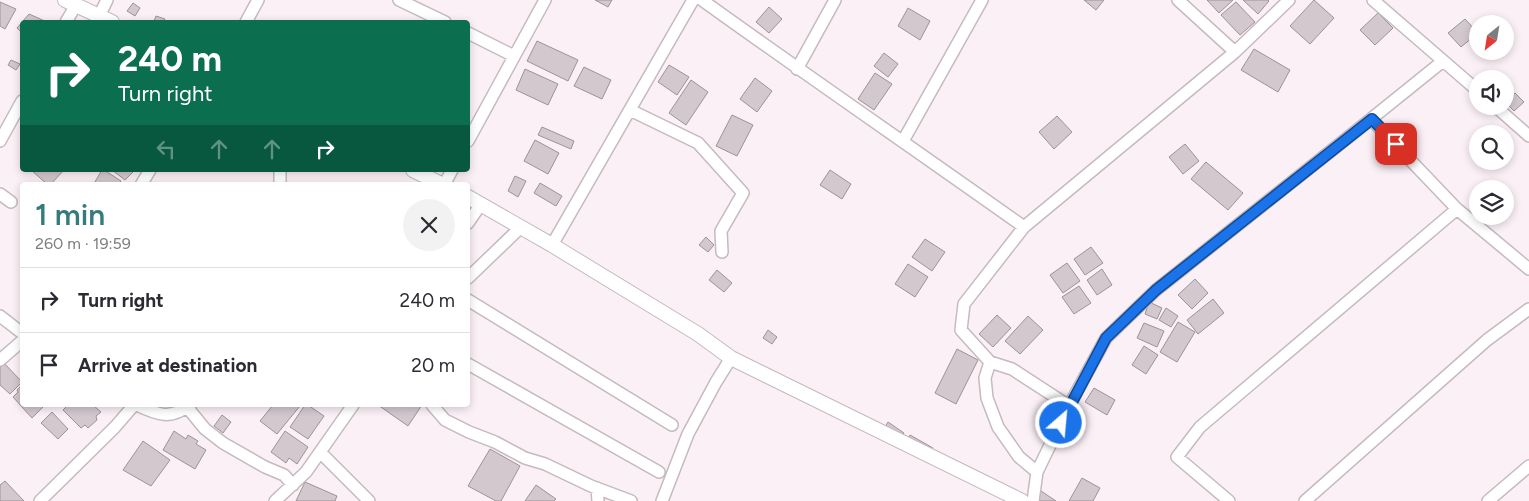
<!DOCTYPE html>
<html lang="en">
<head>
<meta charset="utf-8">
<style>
	:root { --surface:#fff; --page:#f2f2f3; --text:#2b2b33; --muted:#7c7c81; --line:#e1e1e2; --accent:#337c7b }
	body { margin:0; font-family:Figtree,sans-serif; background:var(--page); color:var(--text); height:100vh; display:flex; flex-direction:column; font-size:19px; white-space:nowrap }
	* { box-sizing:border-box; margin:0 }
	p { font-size:16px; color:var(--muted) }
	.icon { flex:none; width:28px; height:28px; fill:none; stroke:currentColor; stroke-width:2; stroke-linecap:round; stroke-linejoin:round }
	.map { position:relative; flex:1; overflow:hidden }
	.details { position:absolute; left:20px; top:182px; width:450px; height:225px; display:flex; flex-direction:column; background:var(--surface); border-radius:5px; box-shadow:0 2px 8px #0003 }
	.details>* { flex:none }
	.top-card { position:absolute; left:20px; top:20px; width:450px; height:152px; border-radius:5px; box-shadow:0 2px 8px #0003; background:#0b6e4f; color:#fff; overflow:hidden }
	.needle { width:32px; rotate:210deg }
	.fabs { position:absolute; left:1469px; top:15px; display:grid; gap:10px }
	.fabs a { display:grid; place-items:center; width:45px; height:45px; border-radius:50%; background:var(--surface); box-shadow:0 2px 8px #0003; font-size:25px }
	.pin { position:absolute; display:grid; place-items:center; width:42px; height:42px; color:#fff; margin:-21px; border-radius:10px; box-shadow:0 2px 8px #0006 }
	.me { position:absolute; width:55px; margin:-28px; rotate:27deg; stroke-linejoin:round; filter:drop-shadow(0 0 4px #0008) }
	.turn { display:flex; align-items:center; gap:18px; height:105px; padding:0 15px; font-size:22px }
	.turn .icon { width:65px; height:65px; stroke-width:2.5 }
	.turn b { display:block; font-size:35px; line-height:42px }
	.lanes { display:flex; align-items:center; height:48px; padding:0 15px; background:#0003; justify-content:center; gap:25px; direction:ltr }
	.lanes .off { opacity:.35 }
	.round { display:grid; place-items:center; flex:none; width:52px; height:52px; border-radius:26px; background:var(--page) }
	.summary { display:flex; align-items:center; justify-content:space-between; height:85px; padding:0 15px }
	h1 { font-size:30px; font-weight:600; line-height:38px; color:var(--accent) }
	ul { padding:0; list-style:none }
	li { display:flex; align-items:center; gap:15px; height:65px; padding:0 15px; border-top:1px solid var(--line) }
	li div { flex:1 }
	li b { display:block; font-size:19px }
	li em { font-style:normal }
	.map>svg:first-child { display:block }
</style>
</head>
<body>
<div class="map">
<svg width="1529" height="501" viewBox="0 0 1529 501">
	<rect width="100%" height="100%" fill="#fbf0f6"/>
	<path fill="#d2c8ce" stroke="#9c9398" d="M595,0h17l-4,7z
		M1084,0h20l-8,10z
		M1207,0h26l-14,13z
		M1243,0h25l1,1 -11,13z
		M1314,0l20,18 -24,26 -20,-18z
		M0,2l16,7 -11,20 -5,-3z
		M1236,2l19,20 -15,13 -19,-20z
		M133,3l7,5 -5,8 -8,-5z
		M769,7l13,12 -13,14 -13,-11z
		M908,8l22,13 -10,19 -22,-14z
		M1378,13l15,15 -18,17 -15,-15z
		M29,14l18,8h-25v11l-5,-5z
		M156,16l9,3 -2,3 -9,-1z
		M1465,19l13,14 -17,14 -13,-14z
		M537,41l41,19 -10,21 -41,-20z
		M1254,49l36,21 -12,22 -37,-22z
		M884,53l14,11 -10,13 -14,-11z
		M11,60l9,4 -4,6 -8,-5z
		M669,65l20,12 -12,18 -19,-13z
		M584,67l27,13 -9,19 -28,-13z
		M525,69l33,15 -10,21 -32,-15z
		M875,73l17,11 -18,26 -16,-11z
		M755,78l17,13 -15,21 -17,-13z
		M691,80l17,12 -22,33 -17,-12z
		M1515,93l9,9 -10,9 -9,-9z
		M732,115l21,10 -16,31 -21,-10z
		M1057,116l15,16 -18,17 -15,-17z
		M542,127l32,14 -3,8 -33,-14z
		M535,140l24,13 -11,21 -24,-13z
		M1185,144l14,17 -16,13 -14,-17z
		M1206,162l37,31 -15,17 -37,-31z
		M31,170h33l-14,15h-2z
		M102,170h2l17,11 -3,4h-25z
		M112,170h23l-10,10z
		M830,170l21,14 -9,15 -22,-14z
		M515,176l11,5 -8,16 -10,-6z
		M540,183l22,13 -6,10 -22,-13z
		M706,237l8,8 -6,7 -9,-7z
		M925,239l20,13 -13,19 -20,-14z
		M1091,247l12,16 -18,12 -11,-16z
		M1067,263l13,18 -17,12 -13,-18z
		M908,264l20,13 -13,20 -20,-13z
		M1102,269l10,16 -15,10 -10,-15z
		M717,270l15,13 -8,9 -15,-12z
		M1195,279l13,14 -16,16 -14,-14z
		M1079,286l12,17 -17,11 -12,-17z
		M1213,299l11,14 -26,21 -11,-14z
		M1149,302l13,6 -5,11 -12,-5z
		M1166,308l12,8 -7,11 -12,-7z
		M997,315l14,13 -18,19 -14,-13z
		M1028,316l15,14 -23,24 -15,-13z
		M1178,322l17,10 -18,30 -17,-10z
		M1144,323l20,8 -7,16 -20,-9z
		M768,330l9,7 -5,7 -9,-6z
		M1144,346l14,9 -12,19 -14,-9z
		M957,349l21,11 -22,44 -21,-11z
		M3,362l19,20 -12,12 -10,-9v-21z
		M22,385v20h23l-13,13 -19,-21 5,-5 -1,-2z
		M1094,388l21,12 -8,15 -22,-13z
		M68,405h25l8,7 -5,4 1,4 -9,8 -3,-3 -4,3 -18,-18z
		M273,405l27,1 -23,28 -17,-13z
		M305,405h3l16,11 -16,23 -18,-12z
		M378,405h44l-14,21z
		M52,412l16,17 -10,10 -17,-16z
		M222,415l9,7 -8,11 -9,-7z
		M888,422l16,11 -6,10 -16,-11z
		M174,431l12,8 2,-4 10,6 -2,3 10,6 -11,19 -32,-19z
		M285,431l23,16 -11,17 -8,-6 -3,5 -15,-11z
		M910,435l23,13 -6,10 -23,-12z
		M143,441l27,19 -19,26 -28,-16z
		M490,449l30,17 -19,35h-5l-28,-15z
		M1082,478l18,10 -7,13h-24z
		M5,481l19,20h-24v-16z
		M305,482l32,14 -2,5h-39z
		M536,485l20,14 -2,2h-29z
		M1041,491l15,10h-21z"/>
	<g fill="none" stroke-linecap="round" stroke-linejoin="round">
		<g stroke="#c4babf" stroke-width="14">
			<path id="minor" d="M399,0l46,22
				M702,0c107,77 215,151 322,227l211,-175
				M1178,0l57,52 54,-52
				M1373,0l105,91
				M99,16l8,-16
				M66,22l10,-17
				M246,22l12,-22
				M468,33l46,23
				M1443,61l-72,58 86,90 72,60
				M797,69l38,-69
				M1495,106l34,30
				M630,110l68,33 45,50 -22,38 1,21
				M0,141l22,-40
				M468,141l77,-141
				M903,141l79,-141
				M280,170v15
				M141,185l9,-15
				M444,185l8,-15
				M0,194l11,8
				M468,223l13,-19
				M1024,227l-60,77 -3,26 29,32 -5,16 2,20 11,29 21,30 18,15
				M552,245l141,-245
				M468,278l53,-51
				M468,300l204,125
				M0,316l22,17
				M0,360l22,-19
				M990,362l22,7 57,37
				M468,364l191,108
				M137,405c21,10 33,15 53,0
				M432,405l13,15 24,12 26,10 30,16 20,6 46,22 40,15
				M187,407l18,22 18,14 42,24 19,8 9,10
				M320,452l49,49
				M597,488l1,13
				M40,501l75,-74 19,-22
				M275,501l31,-29 47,-67
				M662,501l26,-67 28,-52 15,-24
				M1033,501l4,-29 32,-66 37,-68 50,-48 215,-171
				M1229,501l-52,-44 23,-30 257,-218
				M1305,501l182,-161 42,-31
				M1488,501l41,-35"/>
		</g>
		<g stroke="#c4babf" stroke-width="16">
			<path id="tertiary" d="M65,0l47,22
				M413,170l30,15
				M468,197l84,48 146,89 33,24 291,143"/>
		</g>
		<use href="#minor" stroke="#fff" stroke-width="11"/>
		<use href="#tertiary" stroke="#fff" stroke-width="14"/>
	</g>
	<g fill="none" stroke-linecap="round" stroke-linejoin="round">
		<g stroke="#114b97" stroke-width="12">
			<path id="route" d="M1061,423l45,-85 50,-48 216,-171 24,25"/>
		</g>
		<use href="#route" stroke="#1a73e8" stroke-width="9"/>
	</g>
</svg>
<div class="fabs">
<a><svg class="needle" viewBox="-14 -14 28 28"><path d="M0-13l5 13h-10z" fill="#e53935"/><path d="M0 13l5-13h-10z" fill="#7c7c81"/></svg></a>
<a><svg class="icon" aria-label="sound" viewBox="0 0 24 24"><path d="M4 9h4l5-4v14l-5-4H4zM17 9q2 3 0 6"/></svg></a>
<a><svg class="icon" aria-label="search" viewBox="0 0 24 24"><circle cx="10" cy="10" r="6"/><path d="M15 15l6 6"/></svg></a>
<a><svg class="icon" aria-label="layers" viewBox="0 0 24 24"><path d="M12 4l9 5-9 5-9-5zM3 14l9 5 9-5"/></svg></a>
</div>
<div class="pin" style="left:1396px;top:144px;background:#d93025"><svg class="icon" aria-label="arrive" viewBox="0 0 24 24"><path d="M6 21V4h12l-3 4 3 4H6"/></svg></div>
<svg class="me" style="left:1061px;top:423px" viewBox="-20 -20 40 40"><circle r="17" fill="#1a73e8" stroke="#fff" stroke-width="3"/><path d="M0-11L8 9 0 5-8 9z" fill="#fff"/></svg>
<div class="top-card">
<div class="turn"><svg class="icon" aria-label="right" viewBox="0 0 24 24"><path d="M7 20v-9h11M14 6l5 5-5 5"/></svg><div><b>240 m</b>Turn right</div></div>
<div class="lanes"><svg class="icon off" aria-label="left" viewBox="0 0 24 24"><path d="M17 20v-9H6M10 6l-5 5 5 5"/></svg><svg class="icon off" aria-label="ahead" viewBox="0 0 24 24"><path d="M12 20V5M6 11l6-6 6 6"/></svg><svg class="icon off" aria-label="ahead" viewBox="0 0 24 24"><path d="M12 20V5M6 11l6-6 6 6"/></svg><svg class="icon" aria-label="right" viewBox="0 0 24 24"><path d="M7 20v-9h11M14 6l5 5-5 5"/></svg></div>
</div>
<section class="details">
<div class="summary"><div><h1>1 min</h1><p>260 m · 19:59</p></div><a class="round"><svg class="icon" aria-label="close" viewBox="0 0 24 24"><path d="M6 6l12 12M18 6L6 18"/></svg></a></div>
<ul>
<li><svg class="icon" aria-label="right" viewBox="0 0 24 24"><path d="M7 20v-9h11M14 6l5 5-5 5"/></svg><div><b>Turn right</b></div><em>240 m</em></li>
<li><svg class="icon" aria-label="arrive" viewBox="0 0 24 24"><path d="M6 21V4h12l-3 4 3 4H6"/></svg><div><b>Arrive at destination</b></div><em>20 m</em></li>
</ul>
</section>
</div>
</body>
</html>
